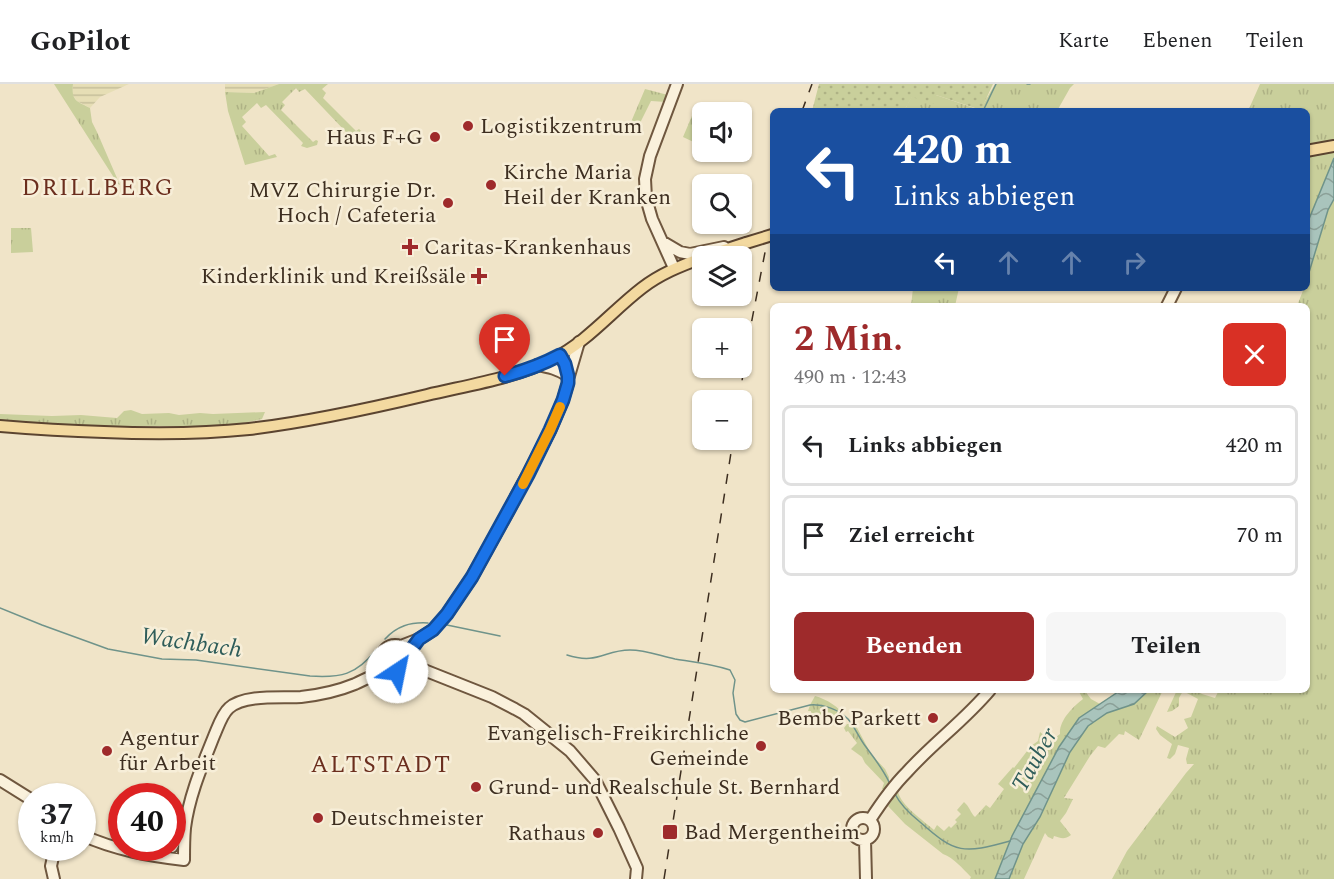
<!DOCTYPE html>
<html lang="de">
<head>
<meta charset="utf-8">
<style>
	:root { --surface:#fff; --page:#f6f6f6; --text:#202124; --muted:#757577; --line:#e0e0e0; --accent:#9e2a2b }
	body { margin:0; font-family:Spectral,serif; background:var(--page); color:var(--text); height:100vh; display:flex; flex-direction:column; font-size:22px; white-space:nowrap }
	* { box-sizing:border-box; margin:0 }
	p { font-size:20px; color:var(--muted) }
	.icon { flex:none; width:33px; height:33px; fill:none; stroke:currentColor; stroke-width:2; stroke-linecap:round; stroke-linejoin:round }
	.map { position:relative; flex:1; overflow:hidden }
	.drawer { position:absolute; left:770px; top:219px; width:540px; height:390px; display:flex; flex-direction:column; background:var(--surface); border-radius:9px; box-shadow:0 2px 4px #0004 }
	.drawer>* { flex:none }
	.guide { position:absolute; left:770px; top:24px; width:540px; height:183px; border-radius:9px; box-shadow:0 2px 4px #0004; background:#1a4fa0; color:#fff; overflow:hidden }
	.fabs { position:absolute; left:692px; top:18px; display:grid; gap:12px }
	.fabs a { display:grid; place-items:center; width:60px; height:60px; border-radius:9px; background:var(--surface); box-shadow:0 2px 4px #0004; font-size:30px }
	.speed { position:absolute; left:18px; top:699px; display:flex; gap:12px; font-size:30px; font-weight:700; text-align:center }
	.speed>* { display:grid; place-content:center; width:78px; height:78px; border-radius:50%; background:var(--surface); box-shadow:0 2px 4px #0004; line-height:1 }
	.speed small { font-size:15px; font-weight:400 }
	.speed .limit { border:9px solid #d22; background:#fff; color:#111 }
	.pin { position:absolute; display:grid; place-items:center; width:51px; height:51px; color:#fff; margin:-62px -26px; border-radius:50% 50% 50% 0; rotate:-45deg; box-shadow:0 0 6px #0007 }
	.pin .icon { rotate:45deg }
	.me { position:absolute; width:66px; margin:-33px; rotate:34deg; stroke-linejoin:round; filter:drop-shadow(0 0 4px #0008) }
	.turn { display:flex; align-items:center; gap:21px; height:126px; padding:0 24px; font-size:27px }
	.turn .icon { width:78px; height:78px; stroke-width:2.5 }
	.turn b { display:block; font-size:42px; line-height:51px }
	.lanes { display:flex; align-items:center; height:57px; padding:0 24px; background:#0003; justify-content:center; gap:30px; direction:ltr }
	.lanes .off { opacity:.35 }
	.round { display:grid; place-items:center; flex:none; width:63px; height:63px; border-radius:9px; background:var(--page) }
	.overview { display:flex; align-items:center; justify-content:space-between; height:102px; padding:0 24px }
	h1 { font-size:36px; font-weight:700; line-height:45px; color:var(--accent) }
	.primary-button { display:flex; gap:12px; margin-top:auto; padding:12px 24px }
	.primary-button a { flex:1; height:69px; border-radius:9px; background:var(--accent); color:#fff; font-size:24px; font-weight:700; line-height:69px; text-align:center }
	.primary-button a+a { background:var(--page); color:var(--text) }
	ul { padding:0; list-style:none }
	li { display:flex; align-items:center; gap:18px; height:81px; margin:0 12px 9px; padding:0 12px; border:3px solid var(--line); border-radius:9px }
	li div { flex:1 }
	li b { display:block; font-size:22px }
	li em { font-style:normal }
	header { display:flex; align-items:center; gap:36px; box-sizing:border-box; height:84px; padding:0 30px; background:var(--surface); border-bottom:2px solid var(--line) }
	header strong { font-size:28px }
	nav { display:flex; gap:33px; margin-inline-start:auto; font-size:21px }
	.map>svg:first-child { display:block }
</style>
</head>
<body>
<header>
<strong>GoPilot</strong>
<nav><a>Karte</a><a>Ebenen</a><a>Teilen</a></nav>
</header>
<div class="map">
<svg width="1334" height="795" viewBox="0 0 1334 795">
	<defs>
		<pattern id="farmland-rules" width="6" height="5" patternUnits="userSpaceOnUse" patternTransform="scale(1.5)"><rect width="6" height="5" fill="#e6deb5"/><path d="M0 2.5h6" fill="none" stroke="#c6bf9b"/></pattern>
		<pattern id="grass-tufts" width="24" height="20" patternUnits="userSpaceOnUse" patternTransform="scale(1.5)"><rect width="24" height="20" fill="#c9cf9b"/><path d="M3 7l-1-3M5 7V3M7 7l1-3M15 17l-1-3M17 17v-4M19 17l1-3" fill="none" stroke="#aeb285"/></pattern>
		<pattern id="garden-dots" width="8" height="8" patternUnits="userSpaceOnUse" patternTransform="scale(1.5)"><rect width="8" height="8" fill="#c9cf9b"/><path d="M2 2h.1M6 6h.1" fill="none" stroke="#aeb285" stroke-width="1.8" stroke-linecap="round"/></pattern>
		<pattern id="water-waves" width="16" height="10" patternUnits="userSpaceOnUse" patternTransform="scale(1.5)"><rect width="16" height="10" fill="#a9c4bc"/><path d="M0 5q4-4 8 0t8 0" fill="none" stroke="#8ba098"/></pattern>
	</defs>
	<rect width="100%" height="100%" fill="#f0e4c8"/>
	<path fill="url(#farmland-rules)" d="M73,0h56l-29,13 -10,11 -13,-7 -5,-7z
		M225,0h54l-25,9 -29,-1z"/>
	<path fill="url(#grass-tufts)" d="M54,0h19c-2,17 4,17 17,24l2,14 5,10 23,53 -2,-1z
		M279,0h49l-6,5 4,4 -3,5 33,33 3,-2 2,2c-4,5 -12,6 -18,4l3,-3 -41,-43 -6,3 -3,-4 -14,14 3,3 -4,5 32,32 3,-2 2,1 -1,4 -10,3 -6,-2 2,-3 -37,-38 -5,3 -4,-5 -15,14 4,5 -4,4 27,30 6,-2 2,3 -32,8 -17,-54 -3,-19 29,1z
		M995,0h79l-4,4 -13,23h-153l8,-15 24,-1 44,15z
		M1260,0h74v56l-10,2 -4,7 -13,2 -1,-40h-58z
		M645,5l23,6 -2,7 -15,-1 -11,22 -9,-1z
		M697,20l24,8h-19v34l-19,-9z
		M1334,68v6l-27,66v-68z
		M1334,115v680h-222l15,-28 59,-78 8,-9h-7l-1,-5 3,-11 -11,-3 -3,9 -5,5 -3,-1 5,-14 -12,-9 -4,-6 1,-3 18,11 13,-9 -4,-9 7,-2 7,-18 -15,-8 -4,7v8l-7,5 -5,1 10,-22h19l6,4 13,4 4,-8h87v-384h-9l7,-18h2l1,-9 21,-69z
		M11,144h20l2,24 -22,1z
		M913,204h46l-4,18h-44z
		M131,326l11,4 27,-1 10,2 21,-2 13,1 52,-2 -3,7 -33,7h-136l-93,-5v-7l52,2 29,-1 36,3 7,-7z
		M1078,606h6l7,9 9,5 -21,14 -8,13 -59,105 -17,43h-25l1,-2c-9,-9 -17,-19 -28,-23l-38,-30 -17,-18 10,-15c2,14 25,29 36,39l3,-5 7,6 5,-5 2,2 6,-6 -2,-2 6,-6 -4,-4 7,-8c6,5 6,10 11,15l11,-12 4,3 14,-19 -6,-5 15,-17 1,1 17,-22 7,-5 2,-9 11,9 9,-7c-1,-14 13,-27 23,-35z
		M1149,606h14l-24,50 -14,-9 -1,4 -5,-1 -14,14 -7,-2 -8,10 -26,42 9,1 -7,14 -6,8 11,14c-7,5 -10,3 -17,1l-1,3 -5,-2 -3,-4 -21,46h-15l14,-35 17,-27 30,-65 18,-26 19,-13 27,-9z
		M815,612c11,3 25,11 30,21l-4,4h-3v-3l-27,-3v-4h-3l2,-6z
		M847,640h8l16,30 14,15 4,8v15l-7,-3 2,-6 -19,-20 -3,-6 -11,-8 6,-6 -9,-12 -2,1 -2,-4z"/>
	<path fill="url(#garden-dots)" d="M819,0h174l-12,26 -45,-15 -2,9 -22,-7 -8,14h-92z"/>
	<path fill="url(#water-waves)" stroke="#6f938a" stroke-width="1.5" d="M1334,74v41l-6,11 -21,69v-55z
		M1121,606h28l-15,14 -27,9 -19,13 -18,26 -30,65 -17,27 -14,35h-14l17,-43 47,-89 20,-29z"/>
	<g fill="none" stroke-linecap="round" stroke-linejoin="round">
		<path stroke="#6f938a" stroke-width="1.5" d="M1027,0h3
			M983,27l13,-27
			M0,524l42,17 66,24 54,10 34,1 114,16c31,2 46,-1 66,-26
			M447,541l53,11
			M385,555c12,-13 25,-17 43,-16
			M567,571c31,10 37,-5 63,-5 16,0 30,6 45,9 19,3 37,5 55,11l5,10 -2,13 3,21 4,6 5,2 65,-17c13,-1 28,4 38,14 7,8 11,19 18,28 8,11 17,22 23,35
			M895,710c6,12 15,20 25,28 36,32 43,32 90,19"/>
		<g stroke="#6f573f" stroke-width="14">
			<path id="secondary" d="M663,158l17,10 10,2 34,-7
				M674,184l-22,-49 -6,-21 -1,-19 5,-23 27,-72
				M1167,222l9,-18
				M537,281c12,2 21,4 31,11
				M569,292l10,-34
				M382 574a13 13 0 1 1 26 0a13 13 0 1 1-26 0Z
				M401,562l18,-7 14,-9 14,-16 25,-37 37,-67 41,-79 13,-31 5,-17v-7l-3,-12 -5,-9
				M409,575l15,11 68,27 23,12 9,5 46,37 25,29 24,48 18,40 -1,11
				M0,696l32,20
				M852 745a11 11 0 1 1 22 0a11 11 0 1 1-22 0Z
				M870,736c11,-17 22,-33 37,-48 26,-29 58,-52 83,-82
				M82,751c33,15 67,21 102,25 0,-10 0,-21 1,-32 4,-32 17,-62 29,-92 4,-9 8,-22 15,-28 15,-14 53,-10 72,-11 18,-2 37,-6 54,-13 11,-5 21,-11 34,-14
				M865,756l1,39
				M172,763l9,-18 4,-2
				M54,795l-3,-13 4,-18"/>
		</g>
		<g stroke="#5b4430" stroke-width="14">
			<path id="primary" d="M1306,67l28,-5
				M706,172l40,-13
				M0,342c35,3 69,5 104,6 49,2 97,2 145,-3 60,-7 119,-20 178,-34 42,-10 88,-17 126,-36 34,-17 59,-48 89,-71 18,-14 38,-22 60,-30"/>
		</g>
		<use href="#secondary" stroke="#faf1dc" stroke-width="10"/>
		<use href="#primary" stroke="#f3d9a0" stroke-width="10"/>
		<path stroke="#3d2e20" stroke-width="1.5" stroke-dasharray="10 10" stroke-linecap="butt" d="M802,27l10,-27
			M739,316l11,-70 22,-114
			M664,795l69,-439"/>
		<g stroke="#5b4430" stroke-width="14" stroke-linecap="butt">
			<path id="primary-bridge" d="M746,159l26,-8"/>
		</g>
		<use href="#primary-bridge" stroke="#f3d9a0" stroke-width="10"/>
	</g>
	<g fill="none" stroke-linecap="round" stroke-linejoin="round">
		<g stroke="#114b97" stroke-width="15">
			<path id="route" d="M397,588c9,-3 13,-9 11,-18l11,-15 14,-9 14,-16 25,-37 56,-102 22,-45 13,-30 5,-17v-7l-3,-12 -5,-9c-17,9 -36,16 -55,21"/>
		</g>
		<use href="#route" stroke="#1a73e8" stroke-width="10"/>
		<path stroke="#f59e0b" stroke-width="10" d="M523,400l27,-54 10,-23"/>
	</g>
	<g fill="#9e2a2b" stroke="#f7eed8" stroke-width="2">
		<circle cx="468" cy="42" r="6"/>
		<circle cx="435" cy="53" r="6"/>
		<circle cx="491" cy="101" r="6"/>
		<circle cx="448" cy="119" r="6"/>
		<path d="M407 154h6v6h6v6h-6v6h-6v-6h-6v-6h6z"/>
		<path d="M476 183h6v6h6v6h-6v6h-6v-6h-6v-6h6z"/>
		<circle cx="933" cy="634" r="6"/>
		<circle cx="761" cy="662" r="6"/>
		<circle cx="107" cy="667" r="6"/>
		<circle cx="476" cy="703" r="6"/>
		<circle cx="318" cy="734" r="6"/>
		<rect x="662" y="740" width="16" height="16" rx="3"/>
		<circle cx="598" cy="749" r="6"/>
	</g>
	<g text-anchor="middle" dominant-baseline="central" stroke-width="5" stroke-linejoin="round" paint-order="stroke">
		<g font-size="22" fill="#3d2e20" stroke="#f7eed8" text-anchor="start">
			<text x="480" y="42">Logistikzentrum</text>
			<text x="423" y="53" text-anchor="end">Haus F+G</text>
			<text x="503" y="88">Kirche Maria<tspan x="503" dy="25">Heil der Kranken</tspan></text>
			<text x="436" y="106" text-anchor="end">MVZ Chirurgie Dr.<tspan x="436" dy="25">Hoch / Cafeteria</tspan></text>
			<text x="424" y="163">Caritas-Krankenhaus</text>
			<text x="466" y="192" text-anchor="end">Kinderklinik und Kreißsäle</text>
			<text x="921" y="634" text-anchor="end">Bembé Parkett</text>
			<text x="749" y="649" text-anchor="end">Evangelisch-Freikirchliche<tspan x="749" dy="25">Gemeinde</tspan></text>
			<text x="119" y="654">Agentur<tspan x="119" dy="25">für Arbeit</tspan></text>
			<text x="488" y="703">Grund- und Realschule St. Bernhard</text>
			<text x="330" y="734">Deutschmeister</text>
			<text x="684" y="748">Bad Mergentheim</text>
			<text x="586" y="749" text-anchor="end">Rathaus</text>
		</g>
		<g font-size="24" letter-spacing="1.5" fill="#6b2e1e" stroke="#f7eed8">
			<text x="98" y="104">DRILLBERG</text>
			<text x="381" y="681">ALTSTADT</text>
		</g>
		<g font-size="24" font-style="italic" fill="#2f5d5a" stroke="#f7eed8">
			<text transform="translate(191 559) rotate(8)">Wachbach</text>
			<text transform="translate(1035 676) rotate(-61)">Tauber</text>
		</g>
	</g>
</svg>
<div class="fabs">
<a><svg class="icon" aria-label="sound" viewBox="0 0 24 24"><path d="M4 9h4l5-4v14l-5-4H4zM17 9q2 3 0 6"/></svg></a>
<a><svg class="icon" aria-label="search" viewBox="0 0 24 24"><circle cx="10" cy="10" r="6"/><path d="M15 15l6 6"/></svg></a>
<a><svg class="icon" aria-label="layers" viewBox="0 0 24 24"><path d="M12 4l9 5-9 5-9-5zM3 14l9 5 9-5"/></svg></a>
<a>+</a>
<a>−</a>
</div>
<div class="speed"><div>37<small>km/h</small></div><div class="limit">40</div></div>
<div class="pin" style="left:505px;top:292px;background:#d93025"><svg class="icon" aria-label="arrive" viewBox="0 0 24 24"><path d="M6 21V4h12l-3 4 3 4H6"/></svg></div>
<svg class="me" style="left:397px;top:588px" viewBox="-20 -20 40 40"><circle r="19" fill="#fff"/><path d="M0-13L10 11 0 6-10 11z" fill="#1a73e8"/></svg>
<div class="guide">
<div class="turn"><svg class="icon" aria-label="left" viewBox="0 0 24 24"><path d="M17 20v-9H6M10 6l-5 5 5 5"/></svg><div><b>420 m</b>Links abbiegen</div></div>
<div class="lanes"><svg class="icon" aria-label="left" viewBox="0 0 24 24"><path d="M17 20v-9H6M10 6l-5 5 5 5"/></svg><svg class="icon off" aria-label="ahead" viewBox="0 0 24 24"><path d="M12 20V5M6 11l6-6 6 6"/></svg><svg class="icon off" aria-label="ahead" viewBox="0 0 24 24"><path d="M12 20V5M6 11l6-6 6 6"/></svg><svg class="icon off" aria-label="right" viewBox="0 0 24 24"><path d="M7 20v-9h11M14 6l5 5-5 5"/></svg></div>
</div>
<section class="drawer">
<div class="overview"><div><h1>2 Min.</h1><p>490 m · 12:43</p></div><a class="round" style="background:#d93025;color:#fff"><svg class="icon" aria-label="close" viewBox="0 0 24 24"><path d="M6 6l12 12M18 6L6 18"/></svg></a></div>
<ul>
<li><svg class="icon" aria-label="left" viewBox="0 0 24 24"><path d="M17 20v-9H6M10 6l-5 5 5 5"/></svg><div><b>Links abbiegen</b></div><em>420 m</em></li>
<li><svg class="icon" aria-label="arrive" viewBox="0 0 24 24"><path d="M6 21V4h12l-3 4 3 4H6"/></svg><div><b>Ziel erreicht</b></div><em>70 m</em></li>
</ul>
<div class="primary-button"><a>Beenden</a><a>Teilen</a></div>
</section>
</div>
</body>
</html>
